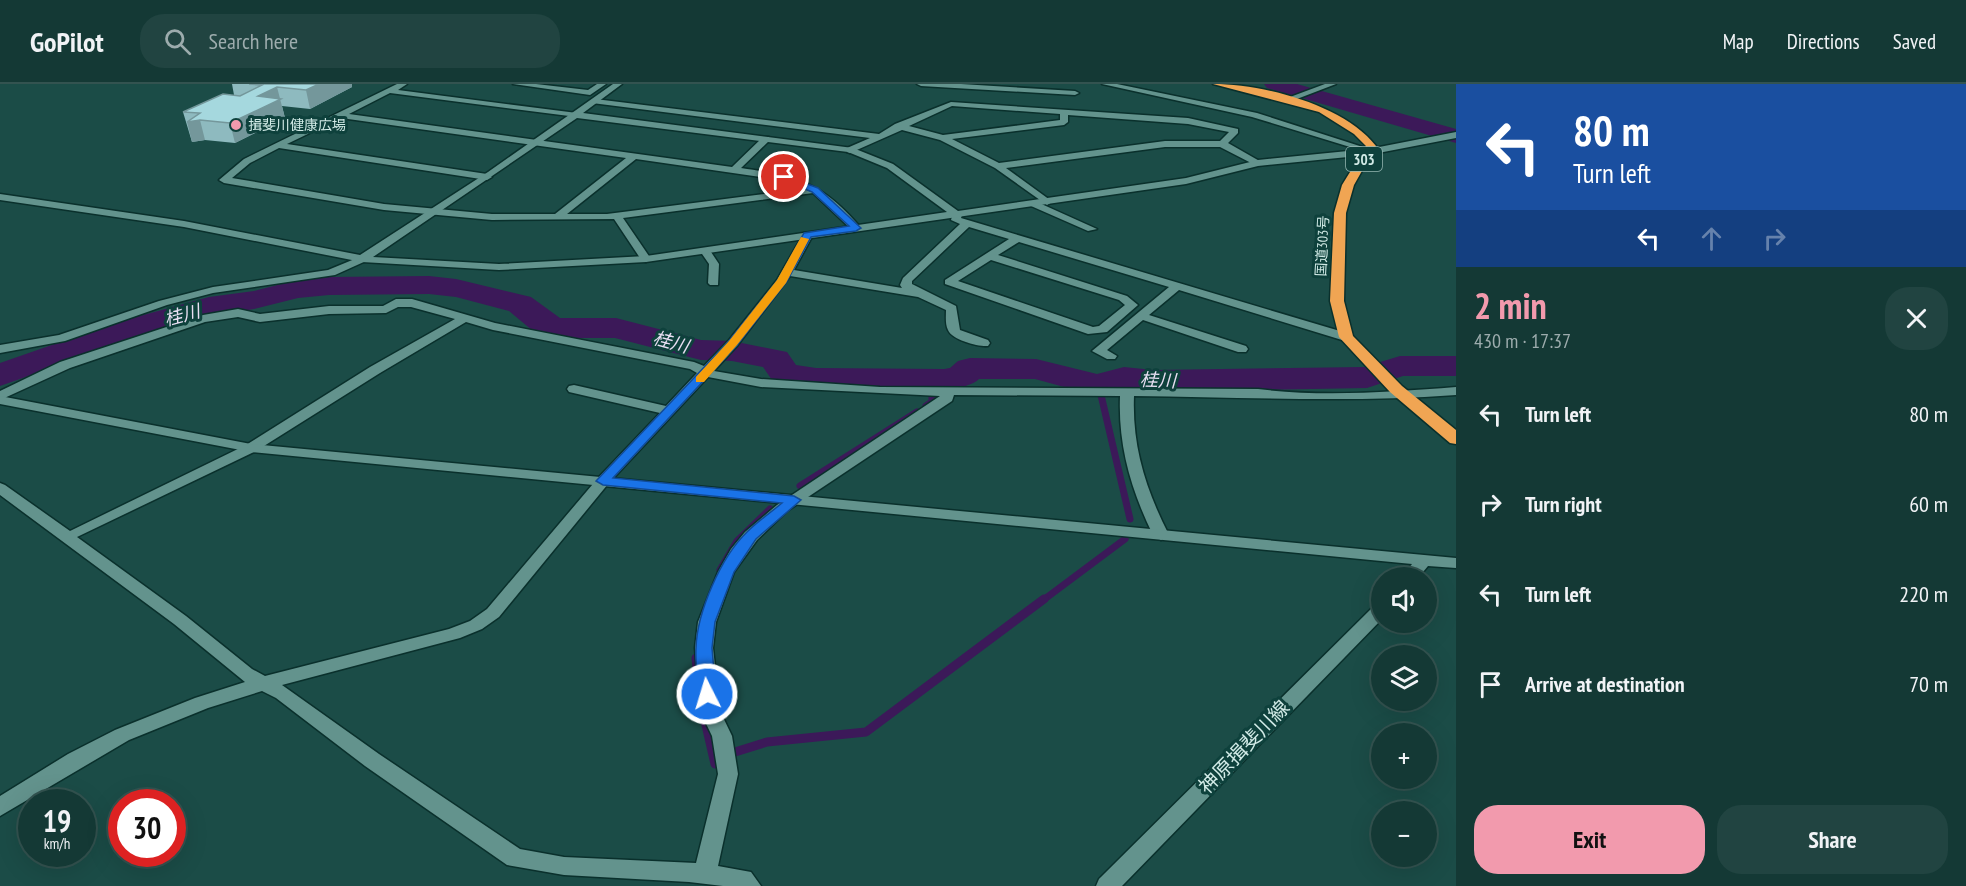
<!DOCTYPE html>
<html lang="en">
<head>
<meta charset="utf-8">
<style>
	:root { --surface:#143935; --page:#214441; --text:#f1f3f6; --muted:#9dacad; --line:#335350; --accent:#f29aad }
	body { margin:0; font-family:"PT Sans Narrow","Noto Sans JP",sans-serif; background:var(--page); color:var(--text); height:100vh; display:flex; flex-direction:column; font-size:22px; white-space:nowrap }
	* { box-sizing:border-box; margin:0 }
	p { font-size:20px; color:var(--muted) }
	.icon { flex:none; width:33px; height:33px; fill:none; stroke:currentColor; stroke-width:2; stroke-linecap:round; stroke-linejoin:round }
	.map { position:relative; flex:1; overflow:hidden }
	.sheet { display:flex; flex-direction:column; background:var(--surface); width:510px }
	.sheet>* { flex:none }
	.top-card { background:#1a4fa0; color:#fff; overflow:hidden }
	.tools { position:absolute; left:1371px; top:483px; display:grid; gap:12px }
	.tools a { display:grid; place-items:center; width:66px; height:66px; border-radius:50%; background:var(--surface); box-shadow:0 6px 24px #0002,0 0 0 2px var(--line); font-size:30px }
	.speed { position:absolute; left:18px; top:705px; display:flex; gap:12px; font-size:30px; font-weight:700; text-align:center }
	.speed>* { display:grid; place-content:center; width:78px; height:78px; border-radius:50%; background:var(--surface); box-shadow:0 6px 24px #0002,0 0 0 2px var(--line); line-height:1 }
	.speed small { font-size:15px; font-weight:400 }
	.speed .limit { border:9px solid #d22; background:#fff; color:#111 }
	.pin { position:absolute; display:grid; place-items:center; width:51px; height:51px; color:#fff; margin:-26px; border:3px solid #fff; border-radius:50%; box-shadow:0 2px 6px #0007 }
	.me { position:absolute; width:66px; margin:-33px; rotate:355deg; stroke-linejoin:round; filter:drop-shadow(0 0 4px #0008) }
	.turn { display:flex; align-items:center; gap:21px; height:126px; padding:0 18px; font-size:27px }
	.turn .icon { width:78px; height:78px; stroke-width:2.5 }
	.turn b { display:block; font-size:42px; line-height:51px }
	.lanes { display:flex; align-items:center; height:57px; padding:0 18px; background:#0003; justify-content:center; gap:30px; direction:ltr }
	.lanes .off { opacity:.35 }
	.round { display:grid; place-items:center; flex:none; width:63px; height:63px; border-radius:24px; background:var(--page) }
	.summary { display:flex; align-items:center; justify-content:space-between; height:102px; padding:0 18px }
	h1 { font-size:36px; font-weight:600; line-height:45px; color:var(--accent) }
	.primary-button { display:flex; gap:12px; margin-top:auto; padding:12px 18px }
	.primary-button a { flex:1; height:69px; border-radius:24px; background:var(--accent); color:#111; font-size:24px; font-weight:600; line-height:69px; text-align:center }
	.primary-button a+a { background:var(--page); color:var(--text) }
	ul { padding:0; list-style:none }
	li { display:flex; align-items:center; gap:18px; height:90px; padding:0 18px }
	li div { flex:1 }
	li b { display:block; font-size:22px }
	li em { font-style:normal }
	header { display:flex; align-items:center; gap:36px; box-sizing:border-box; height:84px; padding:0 30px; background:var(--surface); border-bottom:2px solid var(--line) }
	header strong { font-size:28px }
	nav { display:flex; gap:33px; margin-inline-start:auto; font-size:21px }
	.search { width:420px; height:54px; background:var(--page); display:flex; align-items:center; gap:15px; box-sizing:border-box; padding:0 21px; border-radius:24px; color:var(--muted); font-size:22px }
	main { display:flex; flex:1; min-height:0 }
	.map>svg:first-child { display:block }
</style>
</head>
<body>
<header>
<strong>GoPilot</strong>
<div class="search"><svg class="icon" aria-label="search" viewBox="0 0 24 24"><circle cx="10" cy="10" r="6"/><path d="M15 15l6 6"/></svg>Search here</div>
<nav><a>Map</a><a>Directions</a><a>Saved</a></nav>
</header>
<main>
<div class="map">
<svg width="1456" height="802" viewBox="0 0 1456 802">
	<rect width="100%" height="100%" fill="#1b4c47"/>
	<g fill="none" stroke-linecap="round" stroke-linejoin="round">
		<path stroke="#3c1959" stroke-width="7" d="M930,296v9
			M1101,311l29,124
			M926,322l6,-4v-5
			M800,402l117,-74
			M720,486l17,-29 33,-32
			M1042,517l83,-62"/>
		<path stroke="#3c1959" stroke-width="9" d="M696,574l4,41 15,65
			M735,668l32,-10 99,-10 178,-133"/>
		<path fill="#3c1959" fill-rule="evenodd" d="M1264,0h33l159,45v14l-189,-55z
			M429,192l27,3 75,18 29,21h56l85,22 31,1 55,11 9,13 20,3 128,1 6,-1 8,-7 12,-3 66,1 61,15 27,-7 29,3 211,-3 36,-11h56v20h-53l-36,12 -214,4 -29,-3 -27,7 -62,-17h-56c-18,19 -132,13 -161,11 -16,-2 -31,-6 -46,-10l-9,-13 -31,-6 -31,-1 -86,-22h-59l-23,-7 -24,-20 -53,-14 -27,-3 -100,1 -31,3 -44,11 -42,7 -70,20 -142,50v-23l118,-41 91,-25 45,-6 43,-11 32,-3z"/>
		<g stroke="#0a302c" stroke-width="3">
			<path id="street" d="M397,0h10l-9,6 179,23 4,2 -4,2 -187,-24 -41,21 383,53 31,-30h6v4l-28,27c56,8 82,15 120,60l-9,2 -39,-37 -190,25 28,41 -5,3 -4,-1 -28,-42 -122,1 -108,-10 -160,-27 -5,-3 25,-21zM341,34l285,40 -71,56h-63l-108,-10 -152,-26 18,-15 29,-15 208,32 5,-3 -5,-3 -200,-30zM636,75l146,21 21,9 -196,25h-40z
				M513,0h23l52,6 9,-6h9l-16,11z
				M917,0h44l114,7 4,2 -4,2 -154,-9z
				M1102,0h15l140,29 112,36 87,-17v6l-88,17 -18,-8 -98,-30z
				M1325,0h11l-47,18 -7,-2z
				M595,15l284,35 16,-10 56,-22 237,16 50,11v4l-10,10 35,20 -8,2 -35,-18h-55l-159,21 44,32 2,2 -5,3 -52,-37 -55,-28 -38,-10 -52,23 -3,-1v-4l23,-10 -278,-35 -1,-2zM952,22l108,8v6l-117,15 -34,-9zM1068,31l120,9 41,8 -9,9h-55l-166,22 -47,-24 112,-14 4,-3z
				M1031,118h6l60,27 -9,2 -57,-25z
				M957,128l5,3 -1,3 389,116 2,3 -6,4 -4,-1 -163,-50 -30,25 97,31 2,3 -2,3h-8l-95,-32 -36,30 10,6 -2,3h-8l-15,-8 77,-64 -150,-45 -21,13 129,41 11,9 -31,27 -19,2 -143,-50v-4l64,-41 -40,-12 -57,54v3l44,22 4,24 28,10 2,3 -2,3c-9,1 -36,-6 -40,-16 -3,-6 -2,-14 -2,-20l-28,-13 -128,-21 -53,70 -23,25 47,8 119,8 378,2c62,8 135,3 198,-2v8c-108,8 -215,2 -322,1 -2,51 12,94 35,139l-8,5 -8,-5c-22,-45 -35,-89 -33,-139l-166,-1 -2,6 -165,110 -30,29 -23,32 -18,50 -3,26 7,63 12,25 6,38 -20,92 33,6 10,14h-38l-34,-4 -125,-7 -57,-10 -142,-99 -89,-68 -14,-7 -54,17 -79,32 -129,76v-20l68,-42 47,-24 80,-32 50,-16 -71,-58 -174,-129v-12l5,2 65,46 176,-86 124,-78 85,-48 -44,-12h-13l-12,6 -57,1 -69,8 -22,-5 -33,5 -135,46 -70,32v-9l60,-29 143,-47 35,-6 22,5 69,-8h54l13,-7h16l83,24 199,39 10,4 25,-26 48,-60 27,-47 9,2 -19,35 108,18 -2,-3 3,-7 57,-54 -9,-4 2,-7zM991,176l128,40 6,5 -26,21 -6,1 -135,-46zM466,238l27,8 197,39 7,4 -31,33 -92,-21 -5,1 -2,3 2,3 91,21 -62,65 -111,131 -17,12 -21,8 -184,47 -13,-7 -66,-53 -109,-79 179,-86 124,-78zM708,293l53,10 179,9 -163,109 -32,27 -14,17 -13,23 -20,50 -3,26 5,63 12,25 6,38 -22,89 -132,-6 -44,-8 -141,-95 -97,-69 178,-47 22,-9 17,-12 109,-133z
				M705,164l4,1 10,15 -1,21h-8l-2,-2 1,-19 -9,-13z
				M362,172l5,3 -1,2 -31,14 -122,18 -46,12 -102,36 -65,12v-8l59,-10 100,-34 54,-14 115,-17z"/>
		</g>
		<g stroke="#0a302c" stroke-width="3">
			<path id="secondary" d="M613,0h9l-39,29 270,35 40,16 65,47 228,-33 72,-18 110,-11 4,3 -4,3 -110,11 -72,18 -540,78 -147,8 -137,-8 -178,-35 -184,-27v-6l184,27 176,34 128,-83zM577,34l271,34 39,16 60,44 -301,44 -147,8 -126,-7z
				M0,312l251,48 1205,114v10l-28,-2 -10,12h-17l11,-14 -1161,-112 -251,-48z
				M1382,518v17l-260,267h-26l3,-7 277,-275z"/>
		</g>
		<g stroke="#0a302c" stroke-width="3">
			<path id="highway" d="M1213,0c51,0 131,21 163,62l-22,39 -8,28 -2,88 9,35 49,50 54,44v14l-6,-1 -60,-51 -51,-55 -9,-36 4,-88 8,-28 24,-39 -12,-12 -35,-22z"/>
		</g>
		<use href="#street" fill="#63938d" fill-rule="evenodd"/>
		<use href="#secondary" fill="#63938d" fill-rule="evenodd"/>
		<use href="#highway" fill="#f0a553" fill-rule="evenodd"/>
	</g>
	<path fill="#8ebabf" d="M232,0h120v3l-42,22 -28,-3 3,12 -50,25 -30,-3 -13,2 -9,-30 51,-17z"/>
	<path fill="#74979b" d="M319,0h33v3l-42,22 -4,-19z
		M277,3l8,31 -50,25 -5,-20 28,-27z
		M200,36l5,20 -13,2 -5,-20z"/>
	<path fill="#a5d8de" stroke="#74979b" stroke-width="1.5" d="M249,0h70l-13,6 -29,-3 -19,9 23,3 -51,24 -30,-3 -13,2 13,-9 -17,-1 40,-18 17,2 22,-11z"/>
	<path fill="#1a73e8" stroke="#114b97" stroke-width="1.5" d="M784,91l34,13 43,40 -5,3 -45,6 -24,44 -50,64 -124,133 181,18 7,4 -45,39 -22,33 -19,50 -3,26 4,46 -3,5 -6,2 -6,-2 -2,-5c-1,-15 -4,-31 -3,-46 1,-36 25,-91 51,-116 10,-10 23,-19 35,-29l-179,-18 -7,-4 133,-140 49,-61 26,-47 45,-7 -37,-34 -31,-13 -1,-2z"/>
	<path fill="#f59e0b" d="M801,153l8,2 -23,44 -49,62 -33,37h-8v-5l33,-36 48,-61z"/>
	<circle fill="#f29aad" stroke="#0e413c" stroke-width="2" cx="236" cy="41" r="6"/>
	<g text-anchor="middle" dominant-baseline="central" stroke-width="6" stroke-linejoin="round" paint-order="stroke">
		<g font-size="14" fill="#d1eae6" stroke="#0e413c" text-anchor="start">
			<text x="248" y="41">揖斐川健康広場</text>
		</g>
		<g font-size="14" fill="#d1eae6" stroke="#0e413c">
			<text transform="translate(1322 162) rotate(-87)">国道303号</text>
		</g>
		<rect fill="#0e413c" stroke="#96b7b3" stroke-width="1.5" x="1346" y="63" width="36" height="24" rx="4.5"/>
		<g font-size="15" font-weight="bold" fill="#d1eae6">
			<text x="1364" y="75">303</text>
		</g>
		<g font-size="18" font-style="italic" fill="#e8dff3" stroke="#0e413c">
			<text transform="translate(182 231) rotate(-15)">桂川</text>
			<text transform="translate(671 258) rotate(15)">桂川</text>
			<text transform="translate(1158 296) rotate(2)">桂川</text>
		</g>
		<g font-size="20" fill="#d1eae6" stroke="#0e413c">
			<text transform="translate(1244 663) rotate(-46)">神原揖斐川線</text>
		</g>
	</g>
</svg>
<div class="tools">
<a><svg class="icon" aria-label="sound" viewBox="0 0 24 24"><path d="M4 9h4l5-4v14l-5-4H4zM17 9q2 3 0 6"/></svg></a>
<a><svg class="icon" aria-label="layers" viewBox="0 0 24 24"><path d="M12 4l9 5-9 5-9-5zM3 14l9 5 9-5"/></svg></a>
<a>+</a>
<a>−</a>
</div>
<div class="speed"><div>19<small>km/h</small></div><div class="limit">30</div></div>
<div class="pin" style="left:784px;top:93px;background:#d93025"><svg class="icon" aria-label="arrive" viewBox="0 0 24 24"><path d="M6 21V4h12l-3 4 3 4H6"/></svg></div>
<svg class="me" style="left:707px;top:610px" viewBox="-20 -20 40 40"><circle r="17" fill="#1a73e8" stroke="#fff" stroke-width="3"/><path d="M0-11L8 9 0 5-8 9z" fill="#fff"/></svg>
</div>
<section class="sheet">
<div class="top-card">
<div class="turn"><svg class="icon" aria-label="left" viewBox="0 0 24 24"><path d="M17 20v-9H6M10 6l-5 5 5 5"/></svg><div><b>80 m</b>Turn left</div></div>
<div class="lanes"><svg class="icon" aria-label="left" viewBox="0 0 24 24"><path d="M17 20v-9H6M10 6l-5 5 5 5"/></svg><svg class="icon off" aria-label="ahead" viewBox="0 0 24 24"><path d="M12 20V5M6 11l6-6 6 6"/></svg><svg class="icon off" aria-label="right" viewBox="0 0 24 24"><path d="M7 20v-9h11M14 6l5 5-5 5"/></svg></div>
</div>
<div class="summary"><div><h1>2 min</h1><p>430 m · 17:37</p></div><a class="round"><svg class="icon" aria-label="close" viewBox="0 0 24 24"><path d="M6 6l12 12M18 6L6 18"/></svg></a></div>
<ul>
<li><svg class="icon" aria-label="left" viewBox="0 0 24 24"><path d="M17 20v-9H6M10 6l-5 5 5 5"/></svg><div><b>Turn left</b></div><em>80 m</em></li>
<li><svg class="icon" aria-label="right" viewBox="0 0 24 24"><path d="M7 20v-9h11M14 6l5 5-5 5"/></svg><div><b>Turn right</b></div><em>60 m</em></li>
<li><svg class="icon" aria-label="left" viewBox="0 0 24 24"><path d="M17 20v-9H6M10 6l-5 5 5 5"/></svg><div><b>Turn left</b></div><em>220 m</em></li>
<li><svg class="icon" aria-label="arrive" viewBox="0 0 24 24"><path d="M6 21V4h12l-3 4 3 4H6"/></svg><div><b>Arrive at destination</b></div><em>70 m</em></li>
</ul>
<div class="primary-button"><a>Exit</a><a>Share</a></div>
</section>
</main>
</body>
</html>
